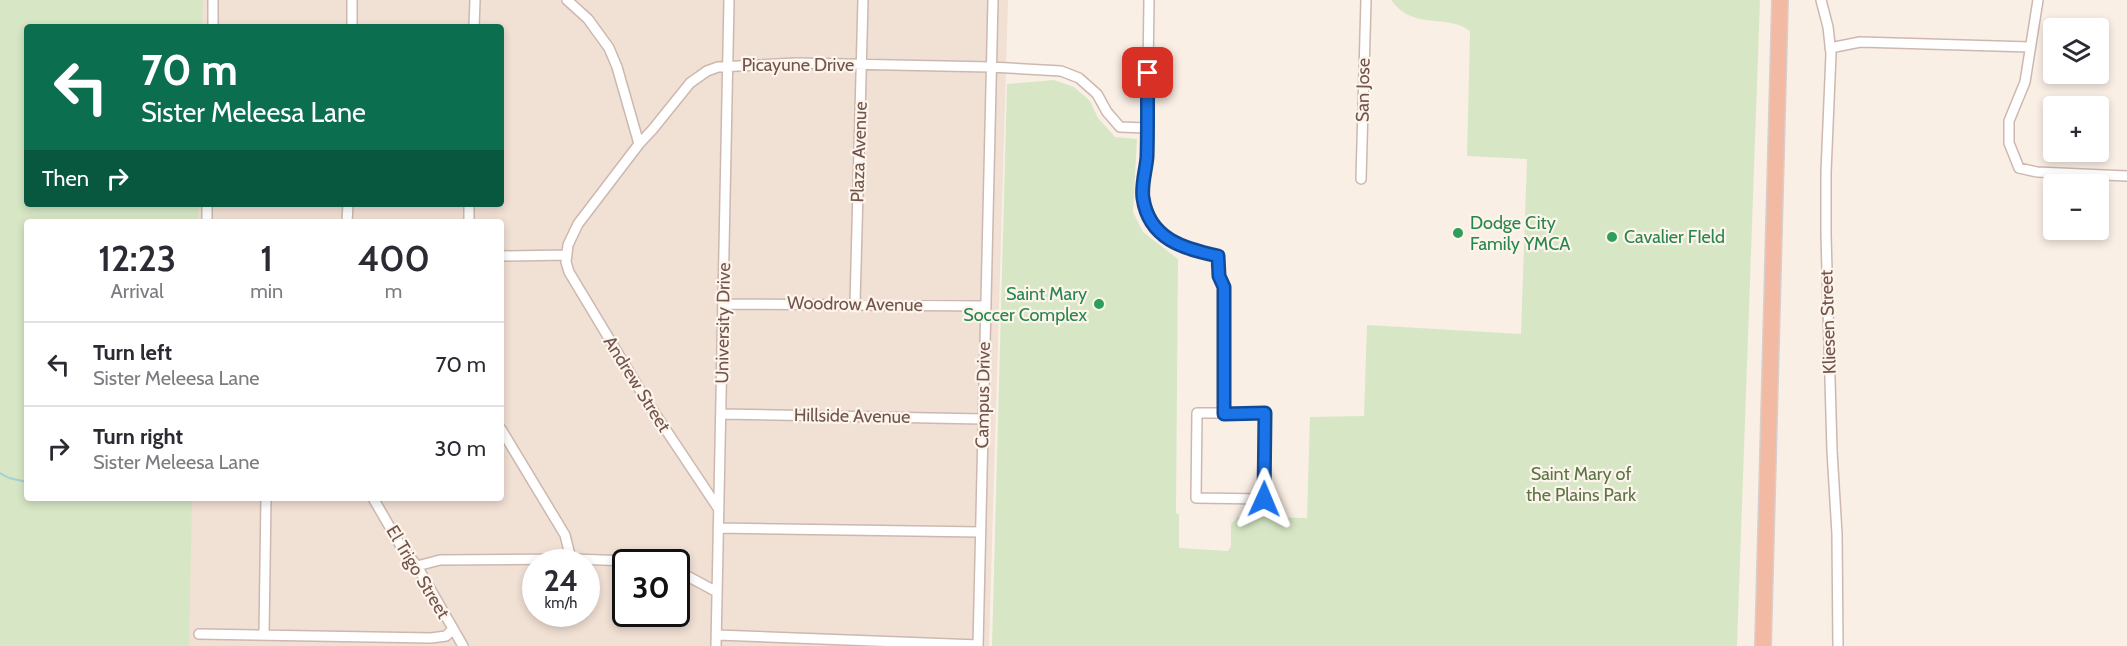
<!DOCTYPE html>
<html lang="en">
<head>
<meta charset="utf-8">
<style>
	:root { --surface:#fff; --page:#f2f2f3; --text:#2b2b33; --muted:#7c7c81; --line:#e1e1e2 }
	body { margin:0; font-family:Cabin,sans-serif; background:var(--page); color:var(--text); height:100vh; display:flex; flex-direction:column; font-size:22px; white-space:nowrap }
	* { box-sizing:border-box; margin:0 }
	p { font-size:20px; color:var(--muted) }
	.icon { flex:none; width:33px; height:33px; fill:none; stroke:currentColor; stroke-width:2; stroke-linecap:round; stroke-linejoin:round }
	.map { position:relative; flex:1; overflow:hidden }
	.drawer { position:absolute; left:24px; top:219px; width:480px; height:282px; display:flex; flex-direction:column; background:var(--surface); border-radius:6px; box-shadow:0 3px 9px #0003 }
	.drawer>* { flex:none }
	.top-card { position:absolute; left:24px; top:24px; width:480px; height:183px; border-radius:6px; box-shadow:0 3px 9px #0003; background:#0b6e4f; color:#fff; overflow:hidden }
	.fabs { position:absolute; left:2043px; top:18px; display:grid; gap:12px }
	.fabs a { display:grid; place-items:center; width:66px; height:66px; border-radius:6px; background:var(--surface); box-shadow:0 3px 9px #0003; font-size:30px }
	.speed { position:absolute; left:522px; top:549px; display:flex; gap:12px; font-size:30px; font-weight:700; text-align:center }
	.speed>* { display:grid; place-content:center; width:78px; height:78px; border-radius:50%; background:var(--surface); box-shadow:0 3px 9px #0003; line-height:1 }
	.speed small { font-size:15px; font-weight:400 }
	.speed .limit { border:3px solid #111; border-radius:9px; background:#fff; color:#111 }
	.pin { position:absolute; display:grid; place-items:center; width:51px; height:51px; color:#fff; margin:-26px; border-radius:12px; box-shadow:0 3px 9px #0006 }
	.me { position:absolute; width:66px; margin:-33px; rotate:1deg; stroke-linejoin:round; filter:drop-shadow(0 0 4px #0008) }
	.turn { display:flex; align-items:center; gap:21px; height:126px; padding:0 18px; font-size:27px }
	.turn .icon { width:78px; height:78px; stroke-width:2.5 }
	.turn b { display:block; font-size:42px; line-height:51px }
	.then { display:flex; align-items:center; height:57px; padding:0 18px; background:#0003; gap:12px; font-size:22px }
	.eta { display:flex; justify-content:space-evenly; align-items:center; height:102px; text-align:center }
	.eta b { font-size:36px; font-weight:600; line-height:42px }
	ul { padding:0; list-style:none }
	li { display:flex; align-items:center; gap:18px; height:84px; padding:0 18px; border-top:2px solid var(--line) }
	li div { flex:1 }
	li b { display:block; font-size:22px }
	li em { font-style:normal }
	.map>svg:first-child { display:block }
</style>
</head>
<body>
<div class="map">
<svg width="2127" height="646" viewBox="0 0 2127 646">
	<rect width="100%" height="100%" fill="#faefe5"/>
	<path fill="#f1e0d4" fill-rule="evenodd" d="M0,0h1008l-19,646h-989zM27,27h474v177h-474zM27,222h474v276h-474zM536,562h50v52h-50zM626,562h50v52h-50z"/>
	<path fill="#d7e7c5" d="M0,0h203l-1,27h-175v177h172l-1,18h-171v276h165l-3,148h-189z
		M1391,0h369l-23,646h-745l15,-562 47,-4 20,7 16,14 8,17 17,19 22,2 -4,73 10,20 35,27 -2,254 3,1v34l49,3 3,-5v-22l7,-7 69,1 3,-101 54,-1 3,-91 154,9 6,-175 -60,-3 3,-125c-24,-18 -57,0 -79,-31z"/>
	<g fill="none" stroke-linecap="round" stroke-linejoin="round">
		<path stroke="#a2d2d3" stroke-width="2" d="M0,473l9,5 18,4"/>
		<g stroke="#cdb8af" stroke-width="12">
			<path id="minor" d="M567,0l21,19 21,29 8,19 22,77
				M1149,0l-2,145 -4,53 9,24 14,16 25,13 27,5 1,20 5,11v127
				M1821,0l7,27 3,27 -5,118v63l6,216 5,83 1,112
				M2038,0l-13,82 -16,39v22l10,25 18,4 90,4
				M213,27v-27
				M352,27v-27
				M474,27l1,-27
				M1830,48l30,-6 170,5
				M1361,179l5,-179
				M207,222v-18
				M347,222l1,-18
				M469,222v-18
				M501,256l66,-1
				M724,304l262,2
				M855,304l8,-304
				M1197,413h68l-1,86 -68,-1z
				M721,414l262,5
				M501,429l64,106 6,24
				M373,498l26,45 18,23 46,80
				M718,508l-72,-108 -77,-128 -3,-10 2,-17 10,-21 61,-80 14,-15 37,-46 17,-12 11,-4 78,-4 195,4 70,4 18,7 18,16 10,18 13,15 26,1
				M718,528l262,4
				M417,566l23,-6 131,-1 92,3
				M676,570l41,22
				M199,634l232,4 15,-2 6,-6
				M264,635l2,-137
				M717,635l261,10
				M716,646l13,-646
				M978,646l15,-646"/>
		</g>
		<g stroke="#d7cfcd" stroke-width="18">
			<path id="trunk" d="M1763,646l17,-646"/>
		</g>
		<use href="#minor" stroke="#fff" stroke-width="9"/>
		<use href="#trunk" stroke="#f2baa2" stroke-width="15"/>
	</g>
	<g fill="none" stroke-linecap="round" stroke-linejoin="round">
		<g stroke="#114b97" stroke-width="15">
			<path id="route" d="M1148,73c-1,28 0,56 -1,84 -1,13 -6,28 -4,41 6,41 41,51 75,58l1,20 5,11v127l41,-1 -1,86"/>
		</g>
		<use href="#route" stroke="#1a73e8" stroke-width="10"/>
	</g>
	<g fill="#2e9e5b" stroke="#fdf4eb" stroke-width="2">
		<circle cx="1458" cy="233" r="6"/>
		<circle cx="1612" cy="237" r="6"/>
		<circle cx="1099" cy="304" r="6"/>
	</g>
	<g text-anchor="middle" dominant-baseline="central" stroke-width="4.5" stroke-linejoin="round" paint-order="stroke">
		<g font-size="18" fill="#71544c" stroke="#fdf4eb">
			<text x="798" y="65">Picayune Drive</text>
			<text transform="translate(1363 90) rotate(-89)">San Jose</text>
			<text transform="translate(859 152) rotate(-88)">Plaza Avenue</text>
			<text transform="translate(855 304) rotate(1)">Woodrow Avenue</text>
			<text transform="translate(1828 322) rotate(-92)">Kliesen Street</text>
			<text transform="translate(723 323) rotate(-89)">University Drive</text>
			<text transform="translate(637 384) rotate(58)">Andrew Street</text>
			<text transform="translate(983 395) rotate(-89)">Campus Drive</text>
			<text transform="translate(852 416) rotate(1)">Hillside Avenue</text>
			<text transform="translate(418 572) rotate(59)">El Trigo Street</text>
		</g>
		<g font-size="18" fill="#27864d" stroke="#fdf4eb" text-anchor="start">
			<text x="1470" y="223">Dodge City<tspan x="1470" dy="21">Family YMCA</tspan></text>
			<text x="1624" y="237">Cavalier FIeld</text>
			<text x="1087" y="294" text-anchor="end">Saint Mary<tspan x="1087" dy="21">Soccer Complex</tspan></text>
		</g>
		<g font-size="18" fill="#5b7645" stroke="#fdf4eb">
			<text x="1581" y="474">Saint Mary of<tspan x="1581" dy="21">the Plains Park</tspan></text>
		</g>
	</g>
</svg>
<div class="fabs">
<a><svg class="icon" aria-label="layers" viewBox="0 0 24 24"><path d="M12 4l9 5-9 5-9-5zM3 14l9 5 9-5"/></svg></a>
<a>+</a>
<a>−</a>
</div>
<div class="speed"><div>24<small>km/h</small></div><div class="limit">30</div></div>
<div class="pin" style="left:1148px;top:73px;background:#d93025"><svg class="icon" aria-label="arrive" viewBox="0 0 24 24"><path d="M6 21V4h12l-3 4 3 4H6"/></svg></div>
<svg class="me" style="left:1264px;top:499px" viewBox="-20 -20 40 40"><path d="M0-17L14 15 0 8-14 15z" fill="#1a73e8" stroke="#fff" stroke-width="4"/></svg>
<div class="top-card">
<div class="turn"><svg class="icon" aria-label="left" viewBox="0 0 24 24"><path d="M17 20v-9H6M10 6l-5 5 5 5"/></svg><div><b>70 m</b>Sister Meleesa Lane</div></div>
<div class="then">Then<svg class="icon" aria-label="right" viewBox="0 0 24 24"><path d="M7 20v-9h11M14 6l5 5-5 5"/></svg></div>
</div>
<section class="drawer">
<div class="eta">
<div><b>12:23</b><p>Arrival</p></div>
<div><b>1</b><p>min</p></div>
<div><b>400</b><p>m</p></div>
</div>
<ul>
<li><svg class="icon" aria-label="left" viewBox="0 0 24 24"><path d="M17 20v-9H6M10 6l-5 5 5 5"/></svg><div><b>Turn left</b><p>Sister Meleesa Lane</p></div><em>70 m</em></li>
<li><svg class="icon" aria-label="right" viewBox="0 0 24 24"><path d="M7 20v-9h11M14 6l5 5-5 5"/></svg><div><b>Turn right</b><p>Sister Meleesa Lane</p></div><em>30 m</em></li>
</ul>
</section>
</div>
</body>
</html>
